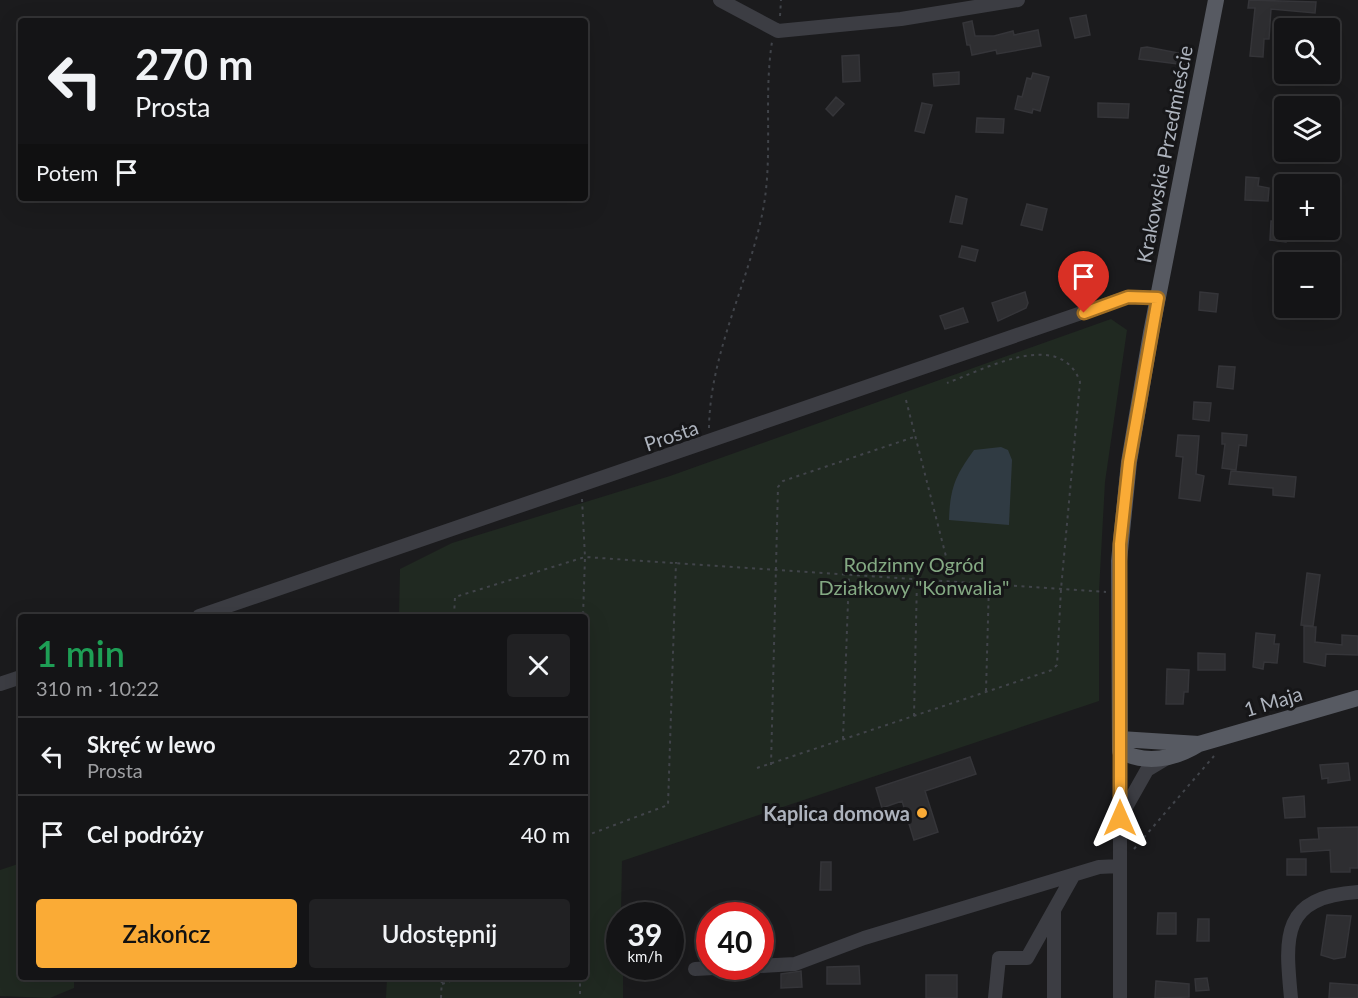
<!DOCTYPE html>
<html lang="pl">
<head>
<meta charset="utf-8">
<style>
	:root { --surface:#141416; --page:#212123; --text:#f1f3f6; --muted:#9d9ea1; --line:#333335; --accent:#faab36 }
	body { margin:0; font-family:Lato,sans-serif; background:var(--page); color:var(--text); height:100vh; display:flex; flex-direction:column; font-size:22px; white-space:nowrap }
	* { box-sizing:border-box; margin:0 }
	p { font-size:20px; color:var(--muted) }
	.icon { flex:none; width:33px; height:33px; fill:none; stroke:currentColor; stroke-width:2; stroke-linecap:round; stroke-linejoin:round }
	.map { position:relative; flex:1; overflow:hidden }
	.sheet { position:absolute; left:18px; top:614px; width:570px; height:366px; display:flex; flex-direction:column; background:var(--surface); border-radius:6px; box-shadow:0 6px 24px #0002,0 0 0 2px var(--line) }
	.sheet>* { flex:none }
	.guide { position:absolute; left:18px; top:18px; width:570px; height:183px; border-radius:6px; box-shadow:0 6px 24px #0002,0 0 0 2px var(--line); background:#141416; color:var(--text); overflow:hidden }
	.tools { position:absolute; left:1274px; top:18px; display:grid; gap:12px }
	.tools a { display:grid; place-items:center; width:66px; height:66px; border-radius:6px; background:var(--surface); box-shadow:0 6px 24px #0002,0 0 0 2px var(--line); font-size:30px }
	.speed { position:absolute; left:606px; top:902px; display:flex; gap:12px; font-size:30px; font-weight:700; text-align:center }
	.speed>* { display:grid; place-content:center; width:78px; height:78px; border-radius:50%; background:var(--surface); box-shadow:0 6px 24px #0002,0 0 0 2px var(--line); line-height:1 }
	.speed small { font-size:15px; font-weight:400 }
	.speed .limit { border:9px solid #d22; background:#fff; color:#111 }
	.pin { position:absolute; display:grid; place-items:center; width:51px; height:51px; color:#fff; margin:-62px -26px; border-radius:50% 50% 50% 0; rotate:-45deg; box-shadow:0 0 6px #0007 }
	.pin .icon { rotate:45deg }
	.me { position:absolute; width:66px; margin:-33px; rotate:0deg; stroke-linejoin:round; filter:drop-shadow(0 0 4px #0008) }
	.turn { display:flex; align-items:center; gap:21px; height:126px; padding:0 18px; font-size:27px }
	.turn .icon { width:78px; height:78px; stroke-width:2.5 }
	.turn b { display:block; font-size:42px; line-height:51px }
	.then { display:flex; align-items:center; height:57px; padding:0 18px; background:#0003; gap:12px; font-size:22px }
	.round { display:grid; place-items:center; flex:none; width:63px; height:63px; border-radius:6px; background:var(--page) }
	.summary { display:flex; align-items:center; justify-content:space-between; height:102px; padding:0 18px }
	h1 { font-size:36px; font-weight:600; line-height:45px; color:#1e9e55 }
	.primary-button { display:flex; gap:12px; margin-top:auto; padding:12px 18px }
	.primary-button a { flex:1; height:69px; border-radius:6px; background:var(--accent); color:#111; font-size:24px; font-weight:600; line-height:69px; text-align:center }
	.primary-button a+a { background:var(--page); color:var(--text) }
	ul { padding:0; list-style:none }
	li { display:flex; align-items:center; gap:18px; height:78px; padding:0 18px; border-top:2px solid var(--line) }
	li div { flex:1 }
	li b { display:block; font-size:22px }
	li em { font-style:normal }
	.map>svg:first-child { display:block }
</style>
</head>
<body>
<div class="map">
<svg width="1358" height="998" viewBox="0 0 1358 998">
	<rect width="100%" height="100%" fill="#1b1b1d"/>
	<path fill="#202921" d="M1111,319l16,11 -22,152 -6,109v110l-477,160 -2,105h3v32h-237l1,-21 198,-1v-360h-186l1,-47 52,-26 218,-67z
		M21,863v113l53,1v11l-24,10 -50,-2v-126z"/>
	<path fill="#303b43" d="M1001,447l7,3 4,10 -3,65 -60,-5c1,-32 6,-44 25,-70z"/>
	<path fill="#2e2e31" stroke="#353539" stroke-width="1.5" d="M1249,0l67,2 -1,11 -44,-4 -2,30h-5l-1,18 -13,-1 5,-48h-7z
		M1086,15l4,20 -15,3 -5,-20z
		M972,21l3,15h19l19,-5 1,4 24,-5 3,16 -44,8 -1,-4 -24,5 -2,-10h-3l-4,-22z
		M1147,47l42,8 -3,10 -47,-6 2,-11z
		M859,55l1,26 -17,1 -1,-26z
		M959,72v12l-25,2 -1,-12z
		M1033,73l16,4 -9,34 -7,-2 -1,4 -17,-4 3,-13 4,1 5,-19 4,1z
		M836,97l8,7 -11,12 -7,-7z
		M922,103l10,2 -8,28 -9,-2z
		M1098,103l31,1 -1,14 -30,-1z
		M977,118l27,1 -1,14 -27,-1z
		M1246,177l13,1 -1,8 11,2 -1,13 -23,-1z
		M956,196l11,3 -5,25 -12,-2z
		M1027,204l20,5 -5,21 -21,-5z
		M1271,221l13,1v8h3l-1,12 -16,-2z
		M962,246l16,4 -3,11 -16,-4z
		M1025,292l3,11 -2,5 -28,13 -6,-18z
		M1200,292l18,2 -2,18 -17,-2z
		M963,308l5,14 -23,7 -5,-13z
		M1219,366l16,1 -2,22 -16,-2z
		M1194,402l17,1 -2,18 -16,-2z
		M1222,433l25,2 -1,11 -7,-1 -3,25 -14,-2 3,-24h-3z
		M1178,435l21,1 -3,38 8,2 -4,25 -21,-3 4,-41 -7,-1z
		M1231,471l65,6 -2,20 -21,-2v-7l-44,-4z
		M1307,573l13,2 -7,51 -12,-1z
		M1304,626l12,1 -1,15 27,3v-10l16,1v19l-32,-1 -1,12 -21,-4z
		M1256,633l19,2 -1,9h5l-2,19 -13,-1 -1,7 -10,-2z
		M1198,653l27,1v16h-27z
		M1167,669l22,1 -1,22h-4l-1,12h-17z
		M970,757l6,17 -51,17 13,41 -24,8 -12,-39 -20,7 -6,-20z
		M1348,763l2,17 -22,3v-5l-6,1 -2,-14z
		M1304,796l1,21 -20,1 -2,-20z
		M1358,827v41h-8v4h-19l-1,-22 -29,2 -1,-12 19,-1 -1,-11z
		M1287,859h19v16h-19z
		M821,862h10v28h-11z
		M1158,913h18v21h-19z
		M1327,915l24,1 -6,41 -11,2 -13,-4z
		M1198,919h11v22h-12z
		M859,966l1,18h-33v-17z
		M801,971l1,16 -21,1v-14z
		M926,975h31v23h-31z
		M1207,978l2,12 -13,1 -1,-12z
		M1156,981l33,3v13l-34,1z
		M1330,983l28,2v13h-29z"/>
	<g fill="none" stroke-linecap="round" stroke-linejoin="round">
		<path stroke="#41444a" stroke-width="2" stroke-dasharray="3 4.5" stroke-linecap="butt" d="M780,16l1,-16
			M906,400l46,180
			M709,428c1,-74 38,-142 53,-213 12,-56 1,-116 10,-173
			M582,499l3,58 -2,59
			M454,616l1,-19 130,-40 521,35
			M986,691l3,-108
			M914,716l3,-137
			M843,739l6,-165
			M771,765l7,-278 5,-6 134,-45
			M757,768l295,-98 5,-5 4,-76 19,-207c-19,-55 -97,-12 -133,1
			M585,836l83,-31 8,-243
			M1134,849l80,-93
			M580,976v22
			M442,984l22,-8
			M441,998l1,-22"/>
		<path stroke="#3c3d43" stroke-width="14" d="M720,0l58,31 123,-12 117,-19
			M199,616l929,-319 30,1
			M0,684l21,-7
			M1120,751v247
			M1121,816l26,-46 20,-12
			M760,966l35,-2 69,-26 235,-71 20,-1
			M695,969l57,-3
			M995,998l4,-40h28l46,-82
			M1054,998v-87
			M1291,998c-6,-62 -10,-101 67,-106"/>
		<path stroke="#575a62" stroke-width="16" d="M1120,739l79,5 159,-46
			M1199,744c-24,15 -53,21 -79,7l-1,-190 10,-99 22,-129 65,-333"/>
	</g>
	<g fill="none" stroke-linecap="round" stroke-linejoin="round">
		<g stroke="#a26f23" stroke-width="15">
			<path id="route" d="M1084,313l44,-16 30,1 -29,164 -9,82v274"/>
		</g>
		<use href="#route" stroke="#faab36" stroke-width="10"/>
	</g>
	<circle fill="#faab36" stroke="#161618" stroke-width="2" cx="922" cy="813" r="6"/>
	<g text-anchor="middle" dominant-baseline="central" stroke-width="6" stroke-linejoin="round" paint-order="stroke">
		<g font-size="20" fill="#adb3bd" stroke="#161618">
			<text transform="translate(1164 154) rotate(-79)">Krakowskie Przedmieście</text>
			<text transform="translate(671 435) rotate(-19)">Prosta</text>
			<text transform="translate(1273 701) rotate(-17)">1 Maja</text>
		</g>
		<g font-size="20" fill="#84a983" stroke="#161618">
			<text x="914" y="564">Rodzinny Ogród<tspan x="914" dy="23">Działkowy "Konwalia"</tspan></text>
		</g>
		<g font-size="20" font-weight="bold" fill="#adb3bd" stroke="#161618" text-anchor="end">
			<text x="910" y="813">Kaplica domowa</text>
		</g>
	</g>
</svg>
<div class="tools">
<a><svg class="icon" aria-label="search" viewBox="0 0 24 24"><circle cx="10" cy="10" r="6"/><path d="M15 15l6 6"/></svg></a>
<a><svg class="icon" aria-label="layers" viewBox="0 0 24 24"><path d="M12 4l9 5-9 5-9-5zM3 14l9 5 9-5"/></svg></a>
<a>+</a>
<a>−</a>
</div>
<div class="speed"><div>39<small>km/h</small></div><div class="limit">40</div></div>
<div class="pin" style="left:1084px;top:313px;background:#d93025"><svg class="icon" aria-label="arrive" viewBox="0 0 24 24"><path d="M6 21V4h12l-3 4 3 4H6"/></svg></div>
<svg class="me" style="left:1120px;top:818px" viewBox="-20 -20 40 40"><path d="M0-17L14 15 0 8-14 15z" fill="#faab36" stroke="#fff" stroke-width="4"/></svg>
<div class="guide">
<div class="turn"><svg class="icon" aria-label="left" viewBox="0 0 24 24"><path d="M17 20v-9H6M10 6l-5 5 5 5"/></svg><div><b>270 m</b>Prosta</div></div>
<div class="then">Potem<svg class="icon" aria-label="arrive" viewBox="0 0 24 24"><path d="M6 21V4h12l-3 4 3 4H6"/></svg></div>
</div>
<section class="sheet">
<div class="summary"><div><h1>1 min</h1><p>310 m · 10:22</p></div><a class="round"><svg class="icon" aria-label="close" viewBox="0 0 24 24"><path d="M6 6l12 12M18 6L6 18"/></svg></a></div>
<ul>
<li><svg class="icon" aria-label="left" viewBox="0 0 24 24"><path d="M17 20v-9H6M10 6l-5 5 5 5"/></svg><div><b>Skręć w lewo</b><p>Prosta</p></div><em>270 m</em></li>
<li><svg class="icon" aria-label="arrive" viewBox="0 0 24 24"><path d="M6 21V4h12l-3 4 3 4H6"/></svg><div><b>Cel podróży</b></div><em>40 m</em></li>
</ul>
<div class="primary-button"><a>Zakończ</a><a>Udostępnij</a></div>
</section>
</div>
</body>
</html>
